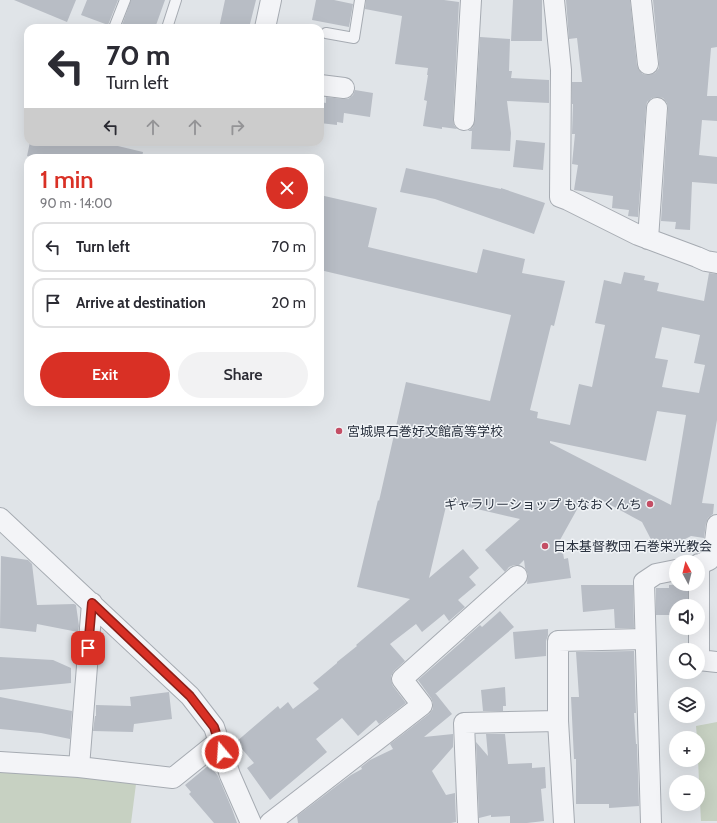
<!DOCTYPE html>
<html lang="en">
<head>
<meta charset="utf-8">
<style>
	:root { --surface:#fff; --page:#f2f2f3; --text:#2b2b33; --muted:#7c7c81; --line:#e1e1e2; --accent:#d93025 }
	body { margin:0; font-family:Cabin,"Noto Sans JP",sans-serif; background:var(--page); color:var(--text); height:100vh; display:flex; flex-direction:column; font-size:15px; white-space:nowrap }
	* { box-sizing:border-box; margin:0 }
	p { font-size:13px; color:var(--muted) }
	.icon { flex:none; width:22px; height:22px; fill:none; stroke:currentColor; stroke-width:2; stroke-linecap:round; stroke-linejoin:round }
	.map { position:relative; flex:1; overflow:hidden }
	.details { position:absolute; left:24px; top:154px; width:300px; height:252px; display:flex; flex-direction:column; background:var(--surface); border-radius:12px; box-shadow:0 4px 16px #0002 }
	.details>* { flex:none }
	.banner { position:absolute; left:24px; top:24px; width:300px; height:122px; border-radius:12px; box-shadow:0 4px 16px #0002; background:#fff; color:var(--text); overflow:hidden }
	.needle { width:26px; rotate:353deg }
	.controls { position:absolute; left:669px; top:555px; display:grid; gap:8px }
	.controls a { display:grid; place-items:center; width:36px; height:36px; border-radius:50%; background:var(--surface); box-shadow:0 4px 16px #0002; font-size:20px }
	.pin { position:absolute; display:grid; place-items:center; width:34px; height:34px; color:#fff; margin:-17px; border-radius:8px; box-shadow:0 2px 6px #0006 }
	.me { position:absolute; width:44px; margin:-22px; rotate:342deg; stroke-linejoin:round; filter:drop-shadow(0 0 3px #0008) }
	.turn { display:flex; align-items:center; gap:14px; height:84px; padding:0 16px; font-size:18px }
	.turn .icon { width:52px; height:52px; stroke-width:2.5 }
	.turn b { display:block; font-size:28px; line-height:34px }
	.lanes { display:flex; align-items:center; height:38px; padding:0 16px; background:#0003; justify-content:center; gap:20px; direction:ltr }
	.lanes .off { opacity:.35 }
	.round { display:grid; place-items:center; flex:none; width:42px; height:42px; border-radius:21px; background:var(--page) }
	.headline { display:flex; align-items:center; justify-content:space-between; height:68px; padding:0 16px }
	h1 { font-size:24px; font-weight:600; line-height:30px; color:var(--accent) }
	.action { display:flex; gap:8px; margin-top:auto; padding:8px 16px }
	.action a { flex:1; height:46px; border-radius:24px; background:var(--accent); color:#fff; font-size:16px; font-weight:600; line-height:46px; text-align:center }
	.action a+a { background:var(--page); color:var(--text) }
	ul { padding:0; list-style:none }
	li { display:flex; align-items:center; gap:12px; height:50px; margin:0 8px 6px; padding:0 8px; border:2px solid var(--line); border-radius:12px }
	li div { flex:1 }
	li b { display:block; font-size:15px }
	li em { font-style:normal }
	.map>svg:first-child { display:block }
</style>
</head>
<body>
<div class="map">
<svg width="717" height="823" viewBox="0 0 717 823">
	<rect width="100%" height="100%" fill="#e0e4e8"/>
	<path fill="#c7d1c2" d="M717,722v99h-16l-3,-61v-22h-1l-1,-12z
		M0,771l61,4 75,9 -5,39h-131z"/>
	<path fill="#b8bdc5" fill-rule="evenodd" d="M14,0h62l-9,22z
		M87,0h31l-10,25 -27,-10z
		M131,0h34l-10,28h-34z
		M225,0h31l-7,28h-30z
		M316,0h18l19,4 -4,23 -37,-7z
		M366,0h78l15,2 -6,117 1,6 3,4 -15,-2v2l-19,-3 4,-25 -3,-1 4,-25h-1l1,-7 -33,-4 7,-48 -37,-7z
		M513,0h29v41h-31z
		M566,0h64l7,66 2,4 4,4 6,1 6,-2 4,-5v-5l-6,-63h64v47l-6,1 -4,48h10v25l-15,-1 -3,35 18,2v27l-25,-2 -2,48 -15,-1 1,-7 -15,-1 7,-112 -1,-6 -4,-5 -5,-1 -6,1 -5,4 -1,5 -8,110 -10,-1 1,-6 -17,-2 1,-12 -39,-6 4,-25 -6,-1 3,-30h-3l1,-30h-1v-22h10l-5,-44 -8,1z
		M480,37l30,2 -1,32h3l-1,7 38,2v23l-42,-2 4,32 -1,18 -39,-2 1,-18h-4l5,-4 2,-6z
		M355,90l18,3 -3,24 -26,-4 -1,10 -6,-1v3l-17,-2v-12l1,-9 5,1v-6l17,2h5l5,-4z
		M516,140l29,3 -2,27 -30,-3z
		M30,142h71l42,10 -1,6h-106l-9,-2z
		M406,168l95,21v-1l44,15 -11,31 -99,-35 -35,-7z
		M320,195l57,13 -9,39 109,26 6,-24 42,10 -3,14 43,8 -11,45 -3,-1 -21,85 8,2 -1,6 33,7 9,-41 13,3 13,-62 -10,-2 9,-43 17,4 3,-12 21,4 -1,4 15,3 -2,8 47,10 5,-28 8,1v146l-15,83 12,1 -1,10 -5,4 -2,5 -2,15 -13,-2 -33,17 -16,-31 -48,-26 -7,13 -7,-5 -20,36h1l3,19 4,-1 3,20 -44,6 1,-10 -3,-6 -1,-8 -5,5h-5l-5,2 -4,5 -20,-22 35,-31 -73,-17 -18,76 34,-29 16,19 -10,9 7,8 -18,15 7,7 -16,14 -5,-7 -22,18 -6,-8 -26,20 15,17 -11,10 -3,5v4l2,6 13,17 -27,21 -3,-4 -18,16 -16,-18 -26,21 11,13 -57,48 -23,-32 7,-5 -18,-21 42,-36 2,3 8,-7 5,7 26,-20 -6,-6 24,-20v-1l20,-16 -1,-1 54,-46 -53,-12 21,-87 1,1 27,-119 84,19 21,-86 -191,-45zM662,327l38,8 -6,28 11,2 -6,28 -37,-6 6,-27 -13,-2zM657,411l29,4 -15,90 -121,-62v-2l96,20z
		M1,556l27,4 4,4 5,41 37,-1 2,1 3,21 -1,6 -41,-8 -1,8 -36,-4z
		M688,584v22h-12v9h-20v-27h13v-3z
		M581,585h52l1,43h-19l-1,-19 -31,3z
		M500,611l14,16 -79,67h1l16,20 -28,23 29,-3v13l-21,24 14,24 9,-2 1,29 -5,1h-153l-1,-7 54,-41 11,-6 -1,-2 9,-7 23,-11 -3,-5 39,-30 4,-5v-6l-2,-5 -13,-18 47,-41h-1l16,-14 2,2z
		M548,629v6l-2,6v15l-31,3 -2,-27z
		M634,651l2,62h-2l2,31h1l2,62 -30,2v-4h-33v-45h-2l-3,-62h8l-3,-45z
		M0,657l53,3 18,8v15l-71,7z
		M505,687l1,19h-3v5h-20l-2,-21z
		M169,692l3,27 -38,5 -1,8 -40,-1 2,-15h1v-11l35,1 -1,-9z
		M0,697l72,14 -2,28 -29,-6 -41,-4z
		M486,734h19l3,30 24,-1v5l13,-1 1,21 -5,1 3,32 -17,2h-17v-7l-19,1v-2l-12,3 -3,-76 12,14z
		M209,765l9,11 14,33 5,14h-23l-25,-29 2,-2 -6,-7z"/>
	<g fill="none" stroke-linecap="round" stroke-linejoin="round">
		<g stroke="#a6abb2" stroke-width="12">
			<path id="service" d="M114,28l11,-28
				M167,28l9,-28
				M326,33l28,5 6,-38"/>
		</g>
		<g stroke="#a6abb2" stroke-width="22">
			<path id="minor" d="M554,0l7,70 -1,127 8,3 70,35 59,22 9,4 11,2
				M641,0l7,64
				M265,28l6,-28
				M320,85l24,3
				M464,120l7,-120
				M648,239l9,-131
				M0,518l190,178 24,31 16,48 21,48
				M699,564v96l18,2
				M698,565l11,-5 5,-10 3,-25
				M0,762l79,5 13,-164
				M79,767l94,11 46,-37
				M270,823l152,-118 -20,-26 115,-103
				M468,823l-4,-100 94,-2
				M564,823l-6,-102v-80l87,-2
				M651,823l-7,-241 12,-8 20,-4"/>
		</g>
		<use href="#service" stroke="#f3f4f7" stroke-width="10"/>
		<use href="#minor" stroke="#f3f4f7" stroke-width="20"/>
	</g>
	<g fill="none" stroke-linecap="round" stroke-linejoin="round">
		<g stroke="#8d1f18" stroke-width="10">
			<path id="route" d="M88,648l4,-45 98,93 24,31 8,25"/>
		</g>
		<use href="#route" stroke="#d93025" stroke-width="7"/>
	</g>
	<g fill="#c44e65" stroke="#f0f3f6" stroke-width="1.5">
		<circle cx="339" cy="431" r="4"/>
		<circle cx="650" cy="504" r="4"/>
		<circle cx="545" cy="546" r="4"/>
	</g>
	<g text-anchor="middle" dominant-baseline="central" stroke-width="3" stroke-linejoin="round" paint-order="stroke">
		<g font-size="13" fill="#2a323f" stroke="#f0f3f6" text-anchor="start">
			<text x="347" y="431">宮城県石巻好文館高等学校</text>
			<text x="642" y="504" text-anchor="end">ギャラリーショップ もなおくんち</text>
			<text x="553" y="546">日本基督教団 石巻栄光教会</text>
		</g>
	</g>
</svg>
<div class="controls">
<a><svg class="needle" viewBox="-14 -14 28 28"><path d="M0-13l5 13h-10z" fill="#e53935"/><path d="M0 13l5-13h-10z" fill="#7c7c81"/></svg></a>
<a><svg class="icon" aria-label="sound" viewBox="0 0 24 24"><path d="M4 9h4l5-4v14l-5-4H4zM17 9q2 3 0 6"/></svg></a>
<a><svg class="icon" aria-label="search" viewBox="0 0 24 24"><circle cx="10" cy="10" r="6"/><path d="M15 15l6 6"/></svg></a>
<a><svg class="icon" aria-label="layers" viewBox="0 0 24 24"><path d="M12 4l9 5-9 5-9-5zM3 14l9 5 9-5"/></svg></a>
<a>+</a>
<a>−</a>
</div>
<div class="pin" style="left:88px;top:648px;background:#d93025"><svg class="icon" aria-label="arrive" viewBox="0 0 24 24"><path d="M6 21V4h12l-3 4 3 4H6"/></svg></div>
<svg class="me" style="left:222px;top:752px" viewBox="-20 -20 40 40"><circle r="17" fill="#d93025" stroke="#fff" stroke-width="3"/><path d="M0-11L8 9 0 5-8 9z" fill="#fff"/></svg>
<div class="banner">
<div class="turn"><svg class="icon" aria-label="left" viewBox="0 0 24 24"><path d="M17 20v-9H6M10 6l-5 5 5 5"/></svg><div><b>70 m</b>Turn left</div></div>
<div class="lanes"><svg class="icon" aria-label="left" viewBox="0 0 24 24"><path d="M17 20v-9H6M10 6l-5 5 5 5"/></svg><svg class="icon off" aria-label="ahead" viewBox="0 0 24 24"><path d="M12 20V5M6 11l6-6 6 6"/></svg><svg class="icon off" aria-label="ahead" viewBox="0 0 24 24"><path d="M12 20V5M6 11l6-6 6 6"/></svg><svg class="icon off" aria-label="right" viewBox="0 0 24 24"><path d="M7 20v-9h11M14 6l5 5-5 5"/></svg></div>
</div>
<section class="details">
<div class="headline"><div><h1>1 min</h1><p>90 m · 14:00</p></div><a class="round" style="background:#d93025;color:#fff"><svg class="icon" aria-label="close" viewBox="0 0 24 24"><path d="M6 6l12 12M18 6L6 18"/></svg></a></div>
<ul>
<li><svg class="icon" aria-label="left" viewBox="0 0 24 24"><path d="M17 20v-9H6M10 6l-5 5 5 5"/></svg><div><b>Turn left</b></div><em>70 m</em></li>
<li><svg class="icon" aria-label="arrive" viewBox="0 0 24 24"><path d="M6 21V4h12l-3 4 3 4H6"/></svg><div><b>Arrive at destination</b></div><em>20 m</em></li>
</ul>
<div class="action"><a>Exit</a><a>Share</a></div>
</section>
</div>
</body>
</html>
